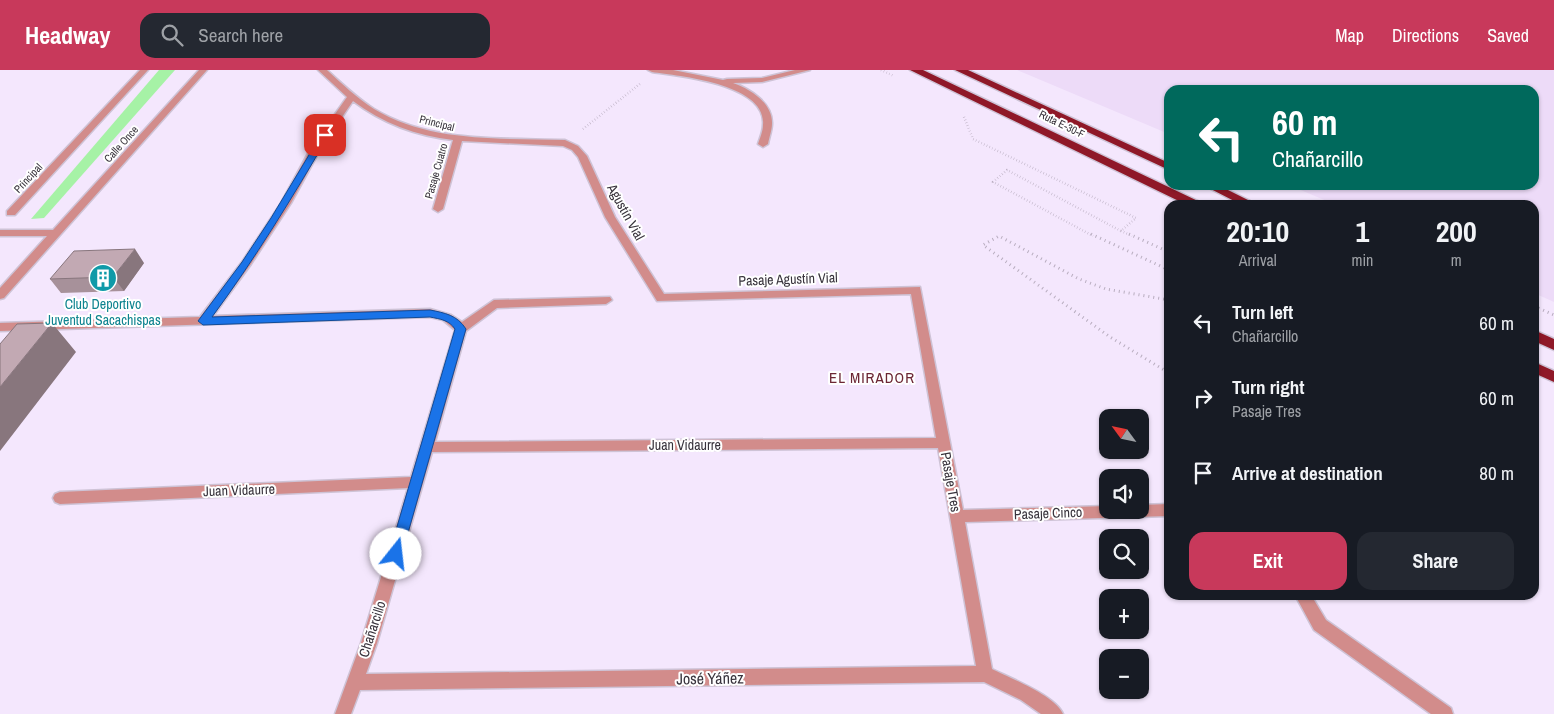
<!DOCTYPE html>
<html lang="en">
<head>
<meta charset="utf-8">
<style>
	:root { --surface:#171b24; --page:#242831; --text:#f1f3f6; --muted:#9ea1a6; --accent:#c8395b }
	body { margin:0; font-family:"Archivo Narrow",sans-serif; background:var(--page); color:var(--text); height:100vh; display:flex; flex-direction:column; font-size:19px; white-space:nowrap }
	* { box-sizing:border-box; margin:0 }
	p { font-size:16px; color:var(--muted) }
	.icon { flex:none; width:28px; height:28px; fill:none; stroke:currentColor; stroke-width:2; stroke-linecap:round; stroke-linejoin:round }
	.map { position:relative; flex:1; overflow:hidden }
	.side { position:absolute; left:1164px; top:130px; width:375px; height:400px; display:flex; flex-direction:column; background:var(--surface); border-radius:15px; box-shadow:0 1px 4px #0004 }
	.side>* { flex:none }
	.top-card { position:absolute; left:1164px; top:15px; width:375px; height:105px; border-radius:15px; box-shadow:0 1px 4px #0004; background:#00695c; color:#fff; overflow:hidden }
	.needle { width:32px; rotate:303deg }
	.controls { position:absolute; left:1099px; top:339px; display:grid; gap:10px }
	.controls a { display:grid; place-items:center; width:50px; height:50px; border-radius:10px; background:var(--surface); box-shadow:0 1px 4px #0004; font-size:25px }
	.pin { position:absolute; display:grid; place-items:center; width:42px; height:42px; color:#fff; margin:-21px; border-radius:10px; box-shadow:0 2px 8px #0006 }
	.me { position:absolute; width:55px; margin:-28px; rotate:16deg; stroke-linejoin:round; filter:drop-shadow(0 0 4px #0008) }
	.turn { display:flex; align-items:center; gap:18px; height:105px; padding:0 25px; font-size:22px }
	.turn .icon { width:65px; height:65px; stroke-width:2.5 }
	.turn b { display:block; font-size:35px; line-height:42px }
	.eta { display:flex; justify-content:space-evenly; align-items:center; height:85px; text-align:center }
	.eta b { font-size:30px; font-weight:800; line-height:35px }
	.action { display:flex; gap:10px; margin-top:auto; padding:10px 25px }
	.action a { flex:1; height:58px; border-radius:15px; background:var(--accent); color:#fff; font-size:20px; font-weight:800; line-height:58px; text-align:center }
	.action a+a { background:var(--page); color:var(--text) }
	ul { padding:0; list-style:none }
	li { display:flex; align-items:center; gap:15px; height:75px; padding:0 25px }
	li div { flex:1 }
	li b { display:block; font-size:19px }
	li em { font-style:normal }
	header { display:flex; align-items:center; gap:30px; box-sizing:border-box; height:70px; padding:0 25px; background:var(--accent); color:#fff }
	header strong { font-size:24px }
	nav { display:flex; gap:28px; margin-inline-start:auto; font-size:18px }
	.search { width:350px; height:45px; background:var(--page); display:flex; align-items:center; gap:12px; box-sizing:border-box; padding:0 18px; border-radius:15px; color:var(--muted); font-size:19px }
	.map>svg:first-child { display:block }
</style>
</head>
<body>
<header>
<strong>Headway</strong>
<div class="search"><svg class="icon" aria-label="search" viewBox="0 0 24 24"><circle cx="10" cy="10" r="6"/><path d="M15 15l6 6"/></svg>Search here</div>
<nav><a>Map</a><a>Directions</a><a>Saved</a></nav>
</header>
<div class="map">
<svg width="1554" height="644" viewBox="0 0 1554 644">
	<rect width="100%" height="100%" fill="#f4e7fd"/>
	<path fill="#eddbf8" d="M1017,0h537v232l-20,-9v-88h-198l-47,-20h245v-95h-365v44z"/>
	<path fill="#a6f2a6" d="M159,0h16l-131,148 -13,1z"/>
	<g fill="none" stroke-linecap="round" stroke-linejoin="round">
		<g stroke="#cec3d6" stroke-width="3">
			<path id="minor" d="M140,0h8l-133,145h-8v-4z
				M199,0h8l-203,228 -4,1v-11l47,-52h-47v-6h53z
				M318,0h9c15,14 30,28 47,39 56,34 128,29 191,31l13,6 9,10 28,61 49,77 256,-7 43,223 145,-4v4h32v-5l29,-1v12l-204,6 27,147c18,9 64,27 71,45h-22l-20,-14 -37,-18 -624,8 -9,24h-16l26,-71 47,-155 -348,16 -5,-2 -2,-4 2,-4 5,-2 351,-15 44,-147 -12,-10 -13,-3 -430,14v-8l200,-6 42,-55 39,-59 30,-55 36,-51zM353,31c29,22 64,35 100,39l-20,69 5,3 5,-3 19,-68 101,5 9,4 6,7 27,60 52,84 254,-7 25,144 -501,4 31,-111 31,-23 109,-4 6,-4 -2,-3 -116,3 -32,22 -11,-7 -21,-6 -217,7 38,-52 40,-61 30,-55zM938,378l38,218 -610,8 11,-31 55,-191z
				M648,0h25l50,10 4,-1 35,-1 33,-8h15l-48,12 -29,1c17,6 40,20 39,41 0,6 -3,14 -4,20l-5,3 -5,-3c2,-6 5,-13 5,-19 4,-41 -83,-49 -111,-53z
				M1295,525h16l15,25 125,88 2,6h-22l-117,-84z"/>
		</g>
		<g stroke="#cec3d6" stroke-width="3">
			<path id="highway" d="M910,0h13l277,132 2,3h-15z
				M955,0h13l201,93v7z
				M1203,115h15l40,20h-16z
				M1534,260l20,9v11l-20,-9z
				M1534,292l20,9v11l-20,-9z"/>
		</g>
		<path stroke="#b8adbf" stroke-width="2.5" stroke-dasharray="0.5 2.5" stroke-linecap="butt" d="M881,0l13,6
			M964,47l9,22 163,79 -15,13 -114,-61 -14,12 100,54
			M583,59l58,-46
			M1121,161l11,5"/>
		<path stroke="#b8adbf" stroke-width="3" stroke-dasharray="1 4" stroke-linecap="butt" d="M1091,164l78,36
			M1129,164l40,18
			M1169,230l-63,-11 -27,-10 -80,-43 -16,9 127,92 59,36
			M1534,236l20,9"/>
		<use href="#minor" fill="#d28c8b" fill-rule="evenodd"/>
		<use href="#highway" fill="#8f1828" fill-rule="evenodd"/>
	</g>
	<path fill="#a7919a" d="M144,193l-20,28 -63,2 -11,-14z"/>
	<path fill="#88767d" d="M135,179l9,14 -20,28 -11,-14z
		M52,253l24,29 -76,99v-64z"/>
	<path fill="#c2a9b3" stroke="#88767d" d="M135,179l-22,28 -63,2 24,-28z
		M52,253l-52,64v-43l17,-20z"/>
	<path fill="#1a73e8" stroke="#114b97" d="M325,62l4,3c-37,63 -74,124 -117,182l218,-7c15,3 27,5 36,19l-64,225 -2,4 -4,1 -5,-1 -2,-4 66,-225c-6,-9 -15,-10 -25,-12l-227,8 -5,-4 44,-59 29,-44 50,-83z"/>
	<defs>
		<g id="building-disc" transform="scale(1.4375)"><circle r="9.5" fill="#0f9aa8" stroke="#fff"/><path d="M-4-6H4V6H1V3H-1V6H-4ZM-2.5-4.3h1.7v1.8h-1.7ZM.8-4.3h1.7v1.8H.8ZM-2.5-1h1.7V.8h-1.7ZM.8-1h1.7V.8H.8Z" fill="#fff"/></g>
	</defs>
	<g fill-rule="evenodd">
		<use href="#building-disc" x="103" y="208"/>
	</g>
	<g text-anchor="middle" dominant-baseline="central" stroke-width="4" stroke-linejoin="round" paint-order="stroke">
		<g font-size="11" fill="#38333c" stroke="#fff">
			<text transform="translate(437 53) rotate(14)">Principal</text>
			<text transform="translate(1062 54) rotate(26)">Ruta E-30-F</text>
			<text transform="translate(121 74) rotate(-48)">Calle Once</text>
			<text transform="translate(436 101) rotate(-74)">Pasaje Cuatro</text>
			<text transform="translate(28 108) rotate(-47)">Principal</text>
		</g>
		<g font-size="14" fill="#38333c" stroke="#fff">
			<text transform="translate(626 142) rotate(61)">Agustín Vial</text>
			<text transform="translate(788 209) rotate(-2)">Pasaje Agustín Vial</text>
			<text x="685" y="375">Juan Vidaurre</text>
			<text transform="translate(951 412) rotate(80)">Pasaje Tres</text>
			<text transform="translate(239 420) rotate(-2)">Juan Vidaurre</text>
			<text transform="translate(1048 443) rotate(-2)">Pasaje Cinco</text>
			<text transform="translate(372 559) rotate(-72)">Chañarcillo</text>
		</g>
		<g font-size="14" fill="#0d838f" stroke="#fff">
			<text x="103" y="234">Club Deportivo<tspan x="103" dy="16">Juventud Sacachispas</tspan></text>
		</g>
		<g font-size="15" letter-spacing="1" fill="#6c2634" stroke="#fff">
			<text x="872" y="307">EL MIRADOR</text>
		</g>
		<g font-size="16" fill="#38333c" stroke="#fff">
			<text transform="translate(710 608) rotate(-1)">José Yáñez</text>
		</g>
	</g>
</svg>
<div class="controls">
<a><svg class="needle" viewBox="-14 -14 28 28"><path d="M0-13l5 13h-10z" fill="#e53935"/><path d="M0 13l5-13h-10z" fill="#9ea1a6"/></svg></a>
<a><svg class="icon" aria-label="sound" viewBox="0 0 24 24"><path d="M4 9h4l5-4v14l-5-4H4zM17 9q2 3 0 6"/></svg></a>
<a><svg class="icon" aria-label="search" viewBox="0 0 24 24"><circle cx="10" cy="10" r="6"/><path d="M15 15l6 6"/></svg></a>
<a>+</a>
<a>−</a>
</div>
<div class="pin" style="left:325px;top:65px;background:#d93025"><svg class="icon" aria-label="arrive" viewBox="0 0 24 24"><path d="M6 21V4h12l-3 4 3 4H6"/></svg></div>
<svg class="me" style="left:396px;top:484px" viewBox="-20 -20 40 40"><circle r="19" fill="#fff"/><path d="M0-13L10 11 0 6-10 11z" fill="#1a73e8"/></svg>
<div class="top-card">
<div class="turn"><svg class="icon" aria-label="left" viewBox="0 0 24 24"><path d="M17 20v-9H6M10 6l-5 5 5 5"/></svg><div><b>60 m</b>Chañarcillo</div></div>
</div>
<section class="side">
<div class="eta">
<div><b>20:10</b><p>Arrival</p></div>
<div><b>1</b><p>min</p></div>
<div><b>200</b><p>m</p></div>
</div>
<ul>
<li><svg class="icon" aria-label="left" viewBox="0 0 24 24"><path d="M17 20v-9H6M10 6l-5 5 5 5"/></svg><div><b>Turn left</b><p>Chañarcillo</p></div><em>60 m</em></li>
<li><svg class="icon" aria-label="right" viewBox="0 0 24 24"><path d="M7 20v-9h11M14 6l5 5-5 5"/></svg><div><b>Turn right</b><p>Pasaje Tres</p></div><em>60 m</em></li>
<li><svg class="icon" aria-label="arrive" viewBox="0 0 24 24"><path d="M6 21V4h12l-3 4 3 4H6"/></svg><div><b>Arrive at destination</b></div><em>80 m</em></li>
</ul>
<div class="action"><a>Exit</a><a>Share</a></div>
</section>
</div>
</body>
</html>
